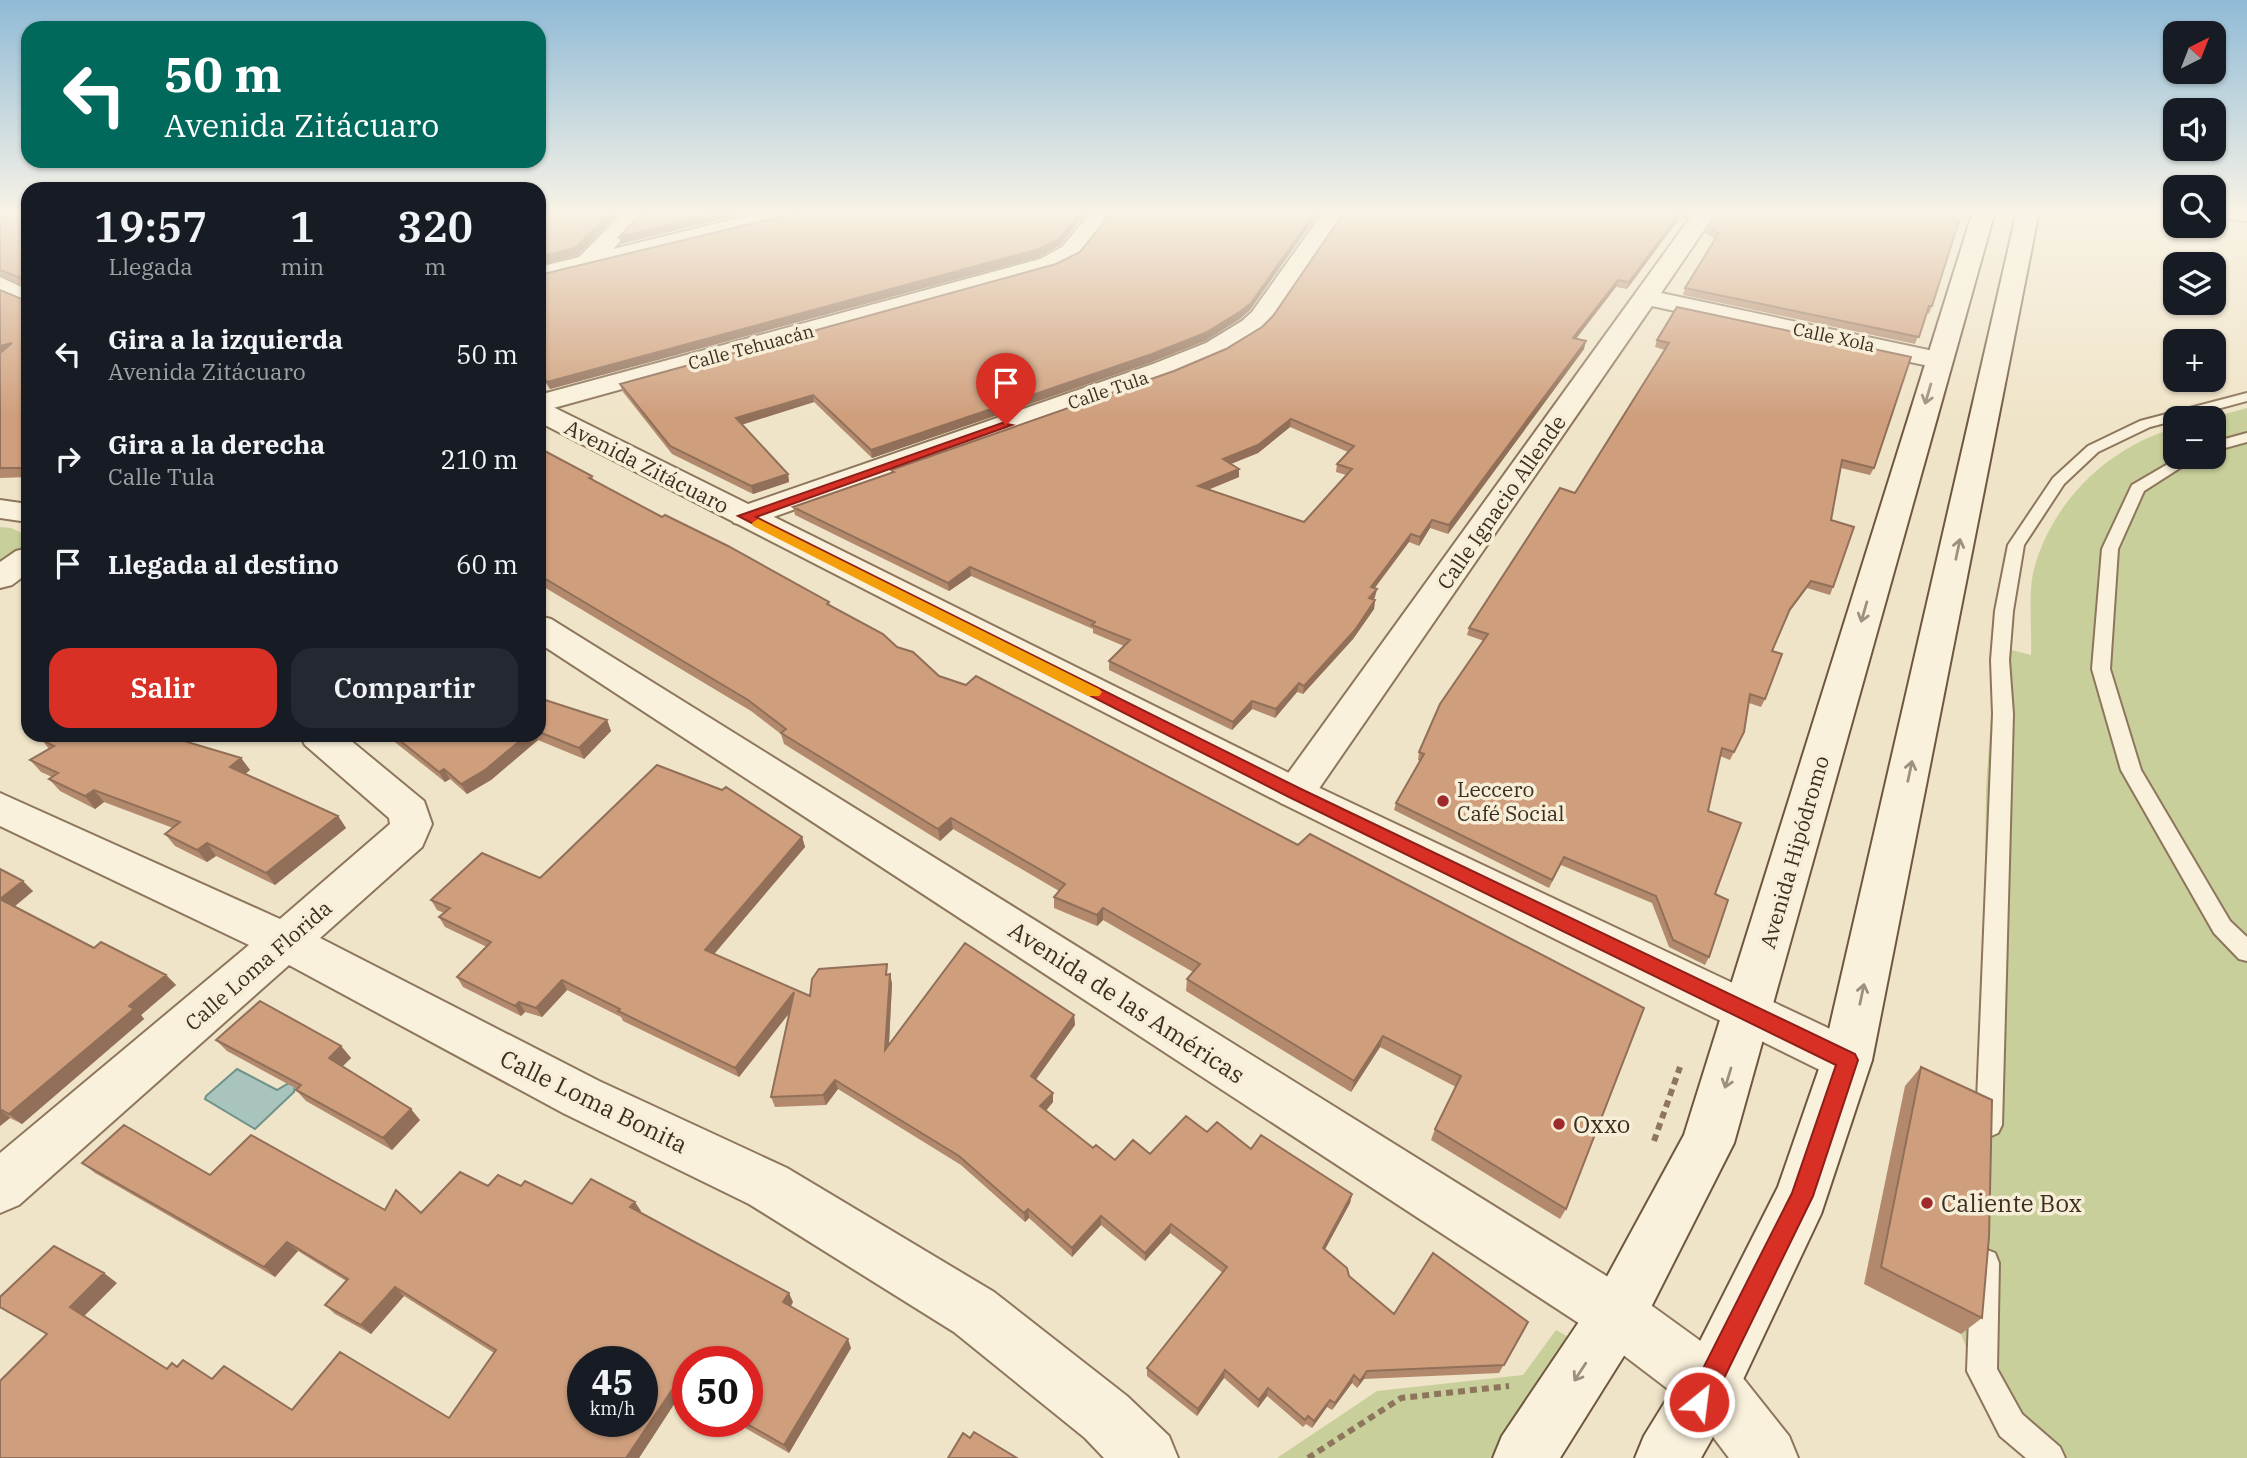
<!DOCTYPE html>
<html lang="es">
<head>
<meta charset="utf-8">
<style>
	:root { --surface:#171b24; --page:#242831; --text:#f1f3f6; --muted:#9ea1a6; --accent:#d93025 }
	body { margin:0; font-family:"IBM Plex Serif",serif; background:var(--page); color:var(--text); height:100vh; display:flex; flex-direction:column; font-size:26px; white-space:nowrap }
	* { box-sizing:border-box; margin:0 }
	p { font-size:23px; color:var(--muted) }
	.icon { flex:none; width:38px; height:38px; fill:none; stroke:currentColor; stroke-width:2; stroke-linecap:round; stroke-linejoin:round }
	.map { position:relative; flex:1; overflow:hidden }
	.side { position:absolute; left:21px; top:182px; width:525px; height:560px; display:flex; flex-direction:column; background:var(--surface); border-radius:21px; box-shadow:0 2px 5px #0004 }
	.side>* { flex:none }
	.top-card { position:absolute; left:21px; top:21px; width:525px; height:147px; border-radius:21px; box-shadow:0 2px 5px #0004; background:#00695c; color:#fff; overflow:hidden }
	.needle { width:46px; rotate:42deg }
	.controls { position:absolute; left:2163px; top:21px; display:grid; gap:14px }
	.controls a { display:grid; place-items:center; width:63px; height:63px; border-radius:14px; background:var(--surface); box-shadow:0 2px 5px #0004; font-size:35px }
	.speed { position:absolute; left:567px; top:1346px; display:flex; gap:14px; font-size:35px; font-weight:700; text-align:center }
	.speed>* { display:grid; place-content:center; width:91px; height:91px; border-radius:50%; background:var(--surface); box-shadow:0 2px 5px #0004; line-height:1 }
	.speed small { font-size:18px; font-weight:400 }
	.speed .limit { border:10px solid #d22; background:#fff; color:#111 }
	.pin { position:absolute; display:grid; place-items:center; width:60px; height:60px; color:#fff; margin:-72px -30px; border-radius:50% 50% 50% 0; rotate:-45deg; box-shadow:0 0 7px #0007 }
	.pin .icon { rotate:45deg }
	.me { position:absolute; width:77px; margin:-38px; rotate:29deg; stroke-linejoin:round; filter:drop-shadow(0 0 5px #0008) }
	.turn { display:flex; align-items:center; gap:24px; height:147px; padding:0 28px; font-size:32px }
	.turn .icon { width:91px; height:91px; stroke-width:2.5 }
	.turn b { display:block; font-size:49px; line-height:60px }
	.eta { display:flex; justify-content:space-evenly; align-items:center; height:119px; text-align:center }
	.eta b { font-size:42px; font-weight:600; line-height:49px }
	.cta { display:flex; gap:14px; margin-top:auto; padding:14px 28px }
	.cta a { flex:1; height:80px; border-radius:21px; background:var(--accent); color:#fff; font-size:28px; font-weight:600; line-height:80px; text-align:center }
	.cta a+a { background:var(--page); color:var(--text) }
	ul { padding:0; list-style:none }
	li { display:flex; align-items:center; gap:21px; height:105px; padding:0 28px }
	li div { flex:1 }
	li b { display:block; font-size:26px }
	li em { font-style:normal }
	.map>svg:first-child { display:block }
</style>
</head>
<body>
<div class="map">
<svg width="2247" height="1458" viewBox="0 0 2247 1458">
	<rect width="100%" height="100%" fill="#f0e4c8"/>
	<path fill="#c9cf9b" d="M2247,408v1050h-210l-37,-23 -39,-101 21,-212 4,-334 10,-142 35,9c1,-24 -3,-65 3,-86 18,-67 74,-122 141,-141v29h39v-39h-4z
		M0,527l11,1 17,8v9l-28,20z
		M1556,1330l23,13 -89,115h-213l100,-67 146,-16z"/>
	<path fill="#a9c4bc" stroke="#6f938a" stroke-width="2" d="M237,1069l40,21 12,-7 6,3 -1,6 -39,37 -50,-30 1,-3z"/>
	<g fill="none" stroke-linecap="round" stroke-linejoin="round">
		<g stroke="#8d765c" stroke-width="4">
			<path id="service" d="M2148,211h27v5z
				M2214,211l33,4v6l-33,-4z
				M2247,393v8l-97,26 -52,25 -34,32 -40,61 -11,66 -4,49 4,54 -11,411 -4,8 -9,4 -9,-4 -4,-8 17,-411 -2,-54 4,-49 13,-66 45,-67 35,-32 52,-25z
				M2247,433v9l-33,9v-9z
				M2180,457h17l-53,34 -26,58 -8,120 31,101 89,151 17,16v24l-8,-2 -25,-26 -93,-163 -29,-101 10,-120 30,-64z
				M1985,1249l10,4 4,10 -2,106 25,45 38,33 5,11h-39l-26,-22 -33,-65 4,-108 4,-10z"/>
		</g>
		<g stroke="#8d765c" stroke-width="4">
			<path id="minor" d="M625,211h24l-36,38 154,-38h40l-3,5 -265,65v-14l40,-10z
				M1092,211h23l-37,46 -22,12 -517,143v-17l501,-136 22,-12z
				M1324,211h22l-76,111 -10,10 -36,22 -51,22 -417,147 -11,2 -11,-2 -5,-7 5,-7 419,-145 53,-21 36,-22 10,-9z
				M1695,211h22l-56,82 277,59 9,2 4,6 -4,6 -9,2 -286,-62 -343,497 -14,5 -14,-5 -6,-10 6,-10z
				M0,277l28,13v17l-28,-13z
				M0,500l28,4v18l-28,-4z
				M28,548v25l-16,12 -12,3v-26l16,-11z
				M539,616l12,3 1086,676 94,68 58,73 9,22h-69l-40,-53 -92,-70 -1058,-692z
				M300,735h44l80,66 8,23 -10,23 -102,91 279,143 188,87 207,124 133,104 42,40 9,22h-74l-19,-20 -131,-106 -205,-128 -186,-91 -274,-148 -270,240 -19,8v-60l249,-208 -249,-119v-33l280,126 110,-95 -1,-6 -84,-73z"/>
		</g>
		<g stroke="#8d765c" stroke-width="4">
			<path id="tertiary" d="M539,403l10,2 760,378 555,262 8,15 -8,15 -17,7 -17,-7 -549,-272 -742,-381z"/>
		</g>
		<g stroke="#6f573f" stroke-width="4">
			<path id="secondary" d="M1973,211h22l-261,932 -97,192 -77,123h-67l9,-22 95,-141 87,-160z
				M2017,211h22l-167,849 -51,154 -90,191 -30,53h-66l9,-22 45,-73 89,-176 44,-127z"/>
		</g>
		<path stroke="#8d765c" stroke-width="6" stroke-dasharray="7 5" stroke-linecap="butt" d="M1654,1141l26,-74
			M1308,1458l93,-60 108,-12"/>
		<use href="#service" fill="#faf1dc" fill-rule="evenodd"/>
		<use href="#minor" fill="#faf1dc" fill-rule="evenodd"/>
		<use href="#tertiary" fill="#faf1dc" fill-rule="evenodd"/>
		<use href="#secondary" fill="#faf1dc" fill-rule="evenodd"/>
	</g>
	<path fill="#b2896c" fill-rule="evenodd" d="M0,211h28v266l-28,1v-188l24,10v-14l-24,-10z
		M804,211h284l-28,34 -21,12 -489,132 -11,-15v-99z
		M1112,211h208l-70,99 -10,9 -35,22 -53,21 -280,96 -58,-56 -72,22 46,50 1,8 -36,12 -81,-40 -49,-62 -3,-8 436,-120 24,-12z
		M1345,211h347l-6,8 -5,-3 -54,73 -11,-2 -40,52 8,10 -136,185 -18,-6 -11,18 -10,-4 -34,46v9l-2,3h2l-1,9 -21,30 -50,55 -6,-2 -22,26 -23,-9 -20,21 -123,-60v-9l15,-15 -31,-13v-4l-122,-53 -22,15 -154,-76 -2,-8 99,-34 -1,-3 283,-99 52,-22 36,-22 11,-11zM1290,427l58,25 -11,12 -1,8 10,3 -42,47 -96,-32 31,-13 -8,-13 27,-11z
		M1954,220l-22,86 -3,8 -2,-1 -12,31 -232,-49 2,-7 30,-49 -10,-6 3,-7z
		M1677,307l197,161 -4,7 -29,-7 -10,52 2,67 -3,8 -23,-7 -20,27 -15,36 -7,48 -4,8 -12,-4 -5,29 -14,28 -10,-4 -12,55 7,83 -6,63 -4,8 -36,-18 -17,-44 -91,-38 -12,23 -155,-78 2,-7 24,-42 -2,-1 1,-8 65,-111 -17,-6 2,-7 106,-135 90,-143 -10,-3 2,-7z
		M539,448l53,28 2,5 68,36 167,85 1,4 67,41 42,29 359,169 268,364 -6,10 -129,-79 4,-11 21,-42 -76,-40 -29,45 -165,-101 1,-12 6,-7 -90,-52 -6,6 -43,-18v-11l5,-6 -106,-62 -13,12 -156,-97 -3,-10 -30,-23 -212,-127z
		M539,698l68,22 4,11 -27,28 -46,-19 -47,40 -24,14 -17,-15 -5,3 -59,-47h153z
		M42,740l199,18 9,12 -5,4 93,42 8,12 -71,57 -59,-29 -9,6 -32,-16 -10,-12 8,-6 -69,-26 -9,7 -35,-18 -11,-12 3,-2 -11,-5 -11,-12 19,-11z
		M802,837l3,10 -91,107 96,42 80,-22 2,10 -3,62 185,-31 1,10 -39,54 17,23 -7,9 47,37 22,12 35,-6 57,-22 44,17 101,45 -2,9 -25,46 24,27 45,38 134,8 -29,51 -135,6 -7,9 -5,-5 -20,27 -5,-3 -15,21 -6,-4 -3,3 -36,-31 -9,12 -34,-30 -27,38 -50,-40v-8l76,-95 -53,-40 -25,28 -44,-36 -29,32 -43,-39 -4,4 -64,-57 -123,-76 -12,16 -51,2 -4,-10 19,-85 -51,65 -116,-56 -2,-4 -54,-27 -25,27 -17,-5 -4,4 -58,-29 -6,-10 30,-30 -42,-20 -6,-10 5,-4 -7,-3 -6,-10 109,-22z
		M0,869l33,22 -19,16 80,41 72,27 10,10 -35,30 3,4 -122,105 -12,-6 -10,8z
		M216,1040l125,6 10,12 -9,8 78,54 -28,30 -86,-49 -10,-11 1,-1 -70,-38z
		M1921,1067l61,251 -21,16 -97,-50 41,-198z
		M82,1163l128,12 175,35 36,3 67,-27h33l51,18 69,7 -1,2 153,89 -2,4 60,42 -62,105 -56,-32h14l-59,-59v34l-6,-4 -43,66 -639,-77 117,-98 -33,33 83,53 10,-2 115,43 157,8 45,-65 -90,-57 -33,38 -36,-20 -10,-9 21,-24 -48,-30 -23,26 -180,-104z"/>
	<path fill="#916f58" d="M612,211h9l-43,44 -39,10v-8z
		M725,211h29l-133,33 -2,-7z
		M1082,211h6l-28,34 -21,12 -489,132 -3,-7z
		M1316,211h4l-70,99 -10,9 -35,22 -53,21 -280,96 -1,-8z
		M1681,211h1l-1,5 -54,73 2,-7z
		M1689,211h3l-6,8 2,-6z
		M1618,280l-2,7 -45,58 2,-7z
		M1586,341l-2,8 -136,185 1,-9z
		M12,343l-12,13v-10z
		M813,395l1,7 -76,24 -2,-8z
		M1291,419l-1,8 -32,26 -35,14v-8z
		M1239,469v8l-42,17 1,-8z
		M788,474l1,8 -36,12 -2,-8z
		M1432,520l-2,8 -11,18 1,-9z
		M1411,534l-2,8 -40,53 2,-8z
		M970,567l1,9 -22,15 -1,-8z
		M1811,581l-4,7 -21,28 4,-7z
		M1377,589l-2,8 -7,10 1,-9z
		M1375,600l-1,9 -21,30 -50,55 1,-8z
		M1299,683l-2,9 -22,26 1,-9z
		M1252,701v8l-20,21 1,-8z
		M607,720l4,11 -27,28 -5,-11z
		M527,735h8l3,5 -47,40 -24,14 -6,-10z
		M241,758l9,12 -11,9 -9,-12z
		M444,769l6,10 -5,3 -6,-10z
		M94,790l10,12 -9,7 -10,-13z
		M338,816l8,12 -71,57 -9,-12z
		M951,818l2,11 -13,12 -2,-12z
		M802,837l3,10 -96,113 -4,-10z
		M207,843l9,13 -9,6 -10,-12z
		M23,881l10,10 -23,19 -10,-11z
		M1103,908v12l-6,6v-11z
		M890,974l2,10 -4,76 -3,-10z
		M166,975l10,10 -35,30 3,4 -122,105 -13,-10 120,-108z
		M562,980l5,10 -25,27 -6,-9z
		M794,992l4,10 -59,75 -4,-9z
		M519,1002l6,10 -4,4 -6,-10z
		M1074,1015l1,10 -43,60 -1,-9z
		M1383,1036l-3,11 -29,45 3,-11z
		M341,1046l10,12 -12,12 -10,-12z
		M835,1080l3,9 -12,16 -3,-10z
		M1053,1093v9l-12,14 -1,-10z
		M411,1109l9,11 -28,30 -9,-12z
		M0,1110l10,8 -10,8z
		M1352,1194l-2,9 -29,54 2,-9z
		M635,1202l6,9 -5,6 -6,-10z
		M1028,1209l1,9 -4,4 -1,-9z
		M1101,1216v9l-29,32v-9z
		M1171,1224l-1,9 -25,28v-8z
		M287,1242l11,9 -23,26 -11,-10z
		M104,1273l13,10 -33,33 -14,-9z
		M395,1287l9,9 -33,38 -10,-9z
		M789,1293l4,9 -5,9 -5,-9z
		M848,1339l3,9 -62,105 -5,-8z
		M1225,1370l-1,8 -27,38 1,-7z
		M1367,1371l-3,8 -7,9 3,-7z
		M1354,1375l-2,8 -20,27 3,-7z
		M676,1384l6,8 -43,66h-13z
		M1268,1388l-1,8 -9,12 1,-8z
		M1330,1400l-3,7 -15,21 2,-7z"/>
	<path fill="#cf9f7d" stroke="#916f58" stroke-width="2" fill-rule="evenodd" d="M0,211h28v257h-28v-115l12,-10 -12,3v-56l24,10v-21l-24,-9z
		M539,211h73l-37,37 -36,9z
		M644,211h81l-106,26z
		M804,211h278l-22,27 -21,11 -492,133 -8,-12v-95z
		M1113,211h203l-65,92 -10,8 -36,22 -53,21 -281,96 -58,-55 -77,23 52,56 -37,12 -81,-40 -50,-62 436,-120 24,-12z
		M1345,211h336l-52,71 -11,-2 -45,58 13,3 -137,184 -17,-5 -12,17 -9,-3 -40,53 6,2 -8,9 6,2 -20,30 -51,56 -5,-3 -23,26 -24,-8 -19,21 -124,-61 21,-21 -38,-15 3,-3 -125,-55 -22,16 -155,-76 101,-35 -3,-2 283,-99 52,-22 36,-22 11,-11zM1291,419l63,27 -17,18 15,5 -48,53 -106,-36 41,-17 -16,-10 35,-14z
		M1717,211h240l-3,9 5,1 -27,85h-3l-10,31 -234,-49 34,-55 -11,-7z
		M1677,307l234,50 -37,111 -32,-8 -11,60 23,7 -21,60 -22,-6 -21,28 -18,42 10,3 -17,45 -15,-5 -6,38 -10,20 -12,-4 -14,63 33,12 -26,71 13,6 -19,57 -36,-17 -17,-44 -92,-39 -12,23 -156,-77 28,-49 -5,-2 21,-48 48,-70 -19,-6 91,-140 15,5 94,-150 -12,-3z
		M539,448l53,28 -3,2 73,39 3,-2 63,31 101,56 -2,2 56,30 14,13 16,5 26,24 27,9 10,-9 322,169 12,-11 334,174 -78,201 -131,-80 26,-53 -78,-40 -29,45 -167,-102 13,-15 -97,-56 -6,7 -43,-18 11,-13 -114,-66 -13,11 -157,-96 5,-4 -38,-29 -209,-125z
		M539,698l68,22 -28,28 -40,-16z
		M49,735h115l77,23 -11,9 108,49 -72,57 -59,-30 -10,7 -32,-16 15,-12 -86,-32 -9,6 -36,-17 9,-6 -28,-13 24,-14 -12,-6z
		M393,735h134l-42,35 -24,14 -17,-15 -5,3z
		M657,765l65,25 4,-3 76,50 -97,113 105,46 2,-17 7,-10 68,-5 -1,11 4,-1 -5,76 80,-107 109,72 -43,61 22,17 -13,13 53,42 3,-3 19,15 18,-20 17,14 36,-38 21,16 10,-10 34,27 10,-14 91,59 -29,54 24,20 2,8 45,38 39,-61 95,69 -24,43 -137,6 -7,10 -6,-6 -19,28 -5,-3 -16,21 -6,-5 -3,4 -37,-32 -9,12 -34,-30 -27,39 -51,-41 80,-101 -56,-43 -26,29 -44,-37 -29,32 -44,-39 -4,4 -65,-57 -124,-76 -12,15 -52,2 23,-105 -59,76 -117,-57 2,-2 -58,-29 -26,28 -17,-6 -4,4 -58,-29 34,-35 -52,-25 11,-9 -19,-8 51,-47 58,25z
		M0,869l23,12 -23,18z
		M0,899l94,49 7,-6 65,33 -37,31 5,3 -125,105 -9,-5z
		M260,1001l81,45 -12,12 82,51 -28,29 -87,-48 5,-5 -85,-45z
		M1921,1067l71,33 -3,137 -7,81 -101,-51z
		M124,1125l86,50 41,-40 134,75 11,-20 25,23 39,-41 28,14 10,-11 23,11 4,-5 47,23 19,-25 44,23 -5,5 159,86 -6,9 65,37 -64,106 -42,-24h5v-59h-59v29l-12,-7 -50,74h-626v-77l47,-47 -47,-27v-10l54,-51 50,27 -34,34 97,62 5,-6 5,4 6,-7 29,19 12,-13 68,44 48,-58 109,66 47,-68 -101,-63 -34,38 -36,-20 23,-26 -61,-37 -23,25 -182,-104zM583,1362h59v59h-59z
		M974,1432l43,26h-69l15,-25 7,5z"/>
	<defs><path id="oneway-shaft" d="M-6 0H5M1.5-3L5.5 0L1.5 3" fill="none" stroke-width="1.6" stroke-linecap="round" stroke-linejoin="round" transform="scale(1.75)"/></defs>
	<g stroke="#9c907e">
		<use href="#oneway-shaft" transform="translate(1928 394) rotate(106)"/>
		<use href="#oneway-shaft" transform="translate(1958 549) rotate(-78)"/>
		<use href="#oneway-shaft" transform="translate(1864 612) rotate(106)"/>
		<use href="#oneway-shaft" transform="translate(1910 771) rotate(-78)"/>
		<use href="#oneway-shaft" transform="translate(1862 994) rotate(-78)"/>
		<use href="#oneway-shaft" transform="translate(1728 1078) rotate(107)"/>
		<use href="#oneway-shaft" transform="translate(1580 1372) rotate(123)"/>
	</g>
	<linearGradient id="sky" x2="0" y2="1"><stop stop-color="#8fbad6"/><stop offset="0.51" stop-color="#f8f3e6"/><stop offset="1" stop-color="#f8f3e6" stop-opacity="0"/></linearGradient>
	<rect width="2247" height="416" fill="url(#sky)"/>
	<path fill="#d93025" stroke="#8d1f18" stroke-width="2" d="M1002,423l10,2 -256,92 545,272 554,265 3,6 -45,136 -105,215 -9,4 -9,-4 -4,-9 106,-209 44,-128 -547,-268 -551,-281z"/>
	<path fill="#f59e0b" d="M758,519l341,170 3,3 -3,4h-11l-335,-170 -1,-3z"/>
	<g fill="#9e2a2b" stroke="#f7eed8" stroke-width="2.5">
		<circle cx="1443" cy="801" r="7"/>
		<circle cx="1559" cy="1124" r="7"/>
		<circle cx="1927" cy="1203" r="7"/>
	</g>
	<g text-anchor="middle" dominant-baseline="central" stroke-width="7" stroke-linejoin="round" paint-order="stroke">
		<g font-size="18" fill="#3d2e20" stroke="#f7eed8">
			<text transform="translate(1834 337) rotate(12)">Calle Xola</text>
			<text transform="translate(751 347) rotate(-15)">Calle Tehuacán</text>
			<text transform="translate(1108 390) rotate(-19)">Calle Tula</text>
		</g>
		<g font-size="21" fill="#3d2e20" stroke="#f7eed8">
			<text transform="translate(647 466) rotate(27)">Avenida Zitácuaro</text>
			<text transform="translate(1501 502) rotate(-55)">Calle Ignacio Allende</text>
			<text transform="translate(1794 852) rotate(-74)">Avenida Hipódromo</text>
			<text transform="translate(258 965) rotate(-41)">Calle Loma Florida</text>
		</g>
		<g font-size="21" fill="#3d2e20" stroke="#f7eed8" text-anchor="start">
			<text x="1457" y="789">Leccero<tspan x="1457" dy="24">Café Social</tspan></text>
		</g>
		<g font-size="24" fill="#3d2e20" stroke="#f7eed8">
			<text transform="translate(1127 1002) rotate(33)">Avenida de las Américas</text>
			<text transform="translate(594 1101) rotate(26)">Calle Loma Bonita</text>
		</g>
		<g font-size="24" fill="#3d2e20" stroke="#f7eed8" text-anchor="start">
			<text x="1573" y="1124">Oxxo</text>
			<text x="1941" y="1203">Caliente Box</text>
		</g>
	</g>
</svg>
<div class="controls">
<a><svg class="needle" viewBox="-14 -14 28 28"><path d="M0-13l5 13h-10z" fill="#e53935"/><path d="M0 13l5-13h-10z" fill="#9ea1a6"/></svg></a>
<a><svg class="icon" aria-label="sound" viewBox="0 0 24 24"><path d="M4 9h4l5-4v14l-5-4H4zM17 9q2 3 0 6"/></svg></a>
<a><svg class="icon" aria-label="search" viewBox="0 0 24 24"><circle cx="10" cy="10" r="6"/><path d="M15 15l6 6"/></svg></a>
<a><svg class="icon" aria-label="layers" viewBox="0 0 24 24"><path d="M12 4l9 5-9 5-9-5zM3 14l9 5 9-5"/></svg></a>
<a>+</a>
<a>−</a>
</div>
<div class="speed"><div>45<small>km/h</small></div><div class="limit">50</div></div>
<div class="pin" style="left:1006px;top:425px;background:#d93025"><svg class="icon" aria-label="arrive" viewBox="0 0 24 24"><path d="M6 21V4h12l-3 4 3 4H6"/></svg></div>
<svg class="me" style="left:1699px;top:1402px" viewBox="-20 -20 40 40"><circle r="17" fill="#d93025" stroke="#fff" stroke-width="3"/><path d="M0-11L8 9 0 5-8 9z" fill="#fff"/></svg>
<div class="top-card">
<div class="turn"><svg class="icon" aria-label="left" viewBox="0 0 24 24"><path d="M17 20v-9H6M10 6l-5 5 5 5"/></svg><div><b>50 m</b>Avenida Zitácuaro</div></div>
</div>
<section class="side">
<div class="eta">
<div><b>19:57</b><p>Llegada</p></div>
<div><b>1</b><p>min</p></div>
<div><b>320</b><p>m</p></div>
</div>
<ul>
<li><svg class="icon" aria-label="left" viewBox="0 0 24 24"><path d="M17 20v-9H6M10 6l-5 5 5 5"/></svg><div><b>Gira a la izquierda</b><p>Avenida Zitácuaro</p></div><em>50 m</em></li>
<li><svg class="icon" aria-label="right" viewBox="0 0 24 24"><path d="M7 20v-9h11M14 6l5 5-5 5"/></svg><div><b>Gira a la derecha</b><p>Calle Tula</p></div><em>210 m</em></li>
<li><svg class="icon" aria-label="arrive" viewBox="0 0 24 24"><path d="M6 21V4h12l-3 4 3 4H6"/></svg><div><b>Llegada al destino</b></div><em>60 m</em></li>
</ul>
<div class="cta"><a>Salir</a><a>Compartir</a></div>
</section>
</div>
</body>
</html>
